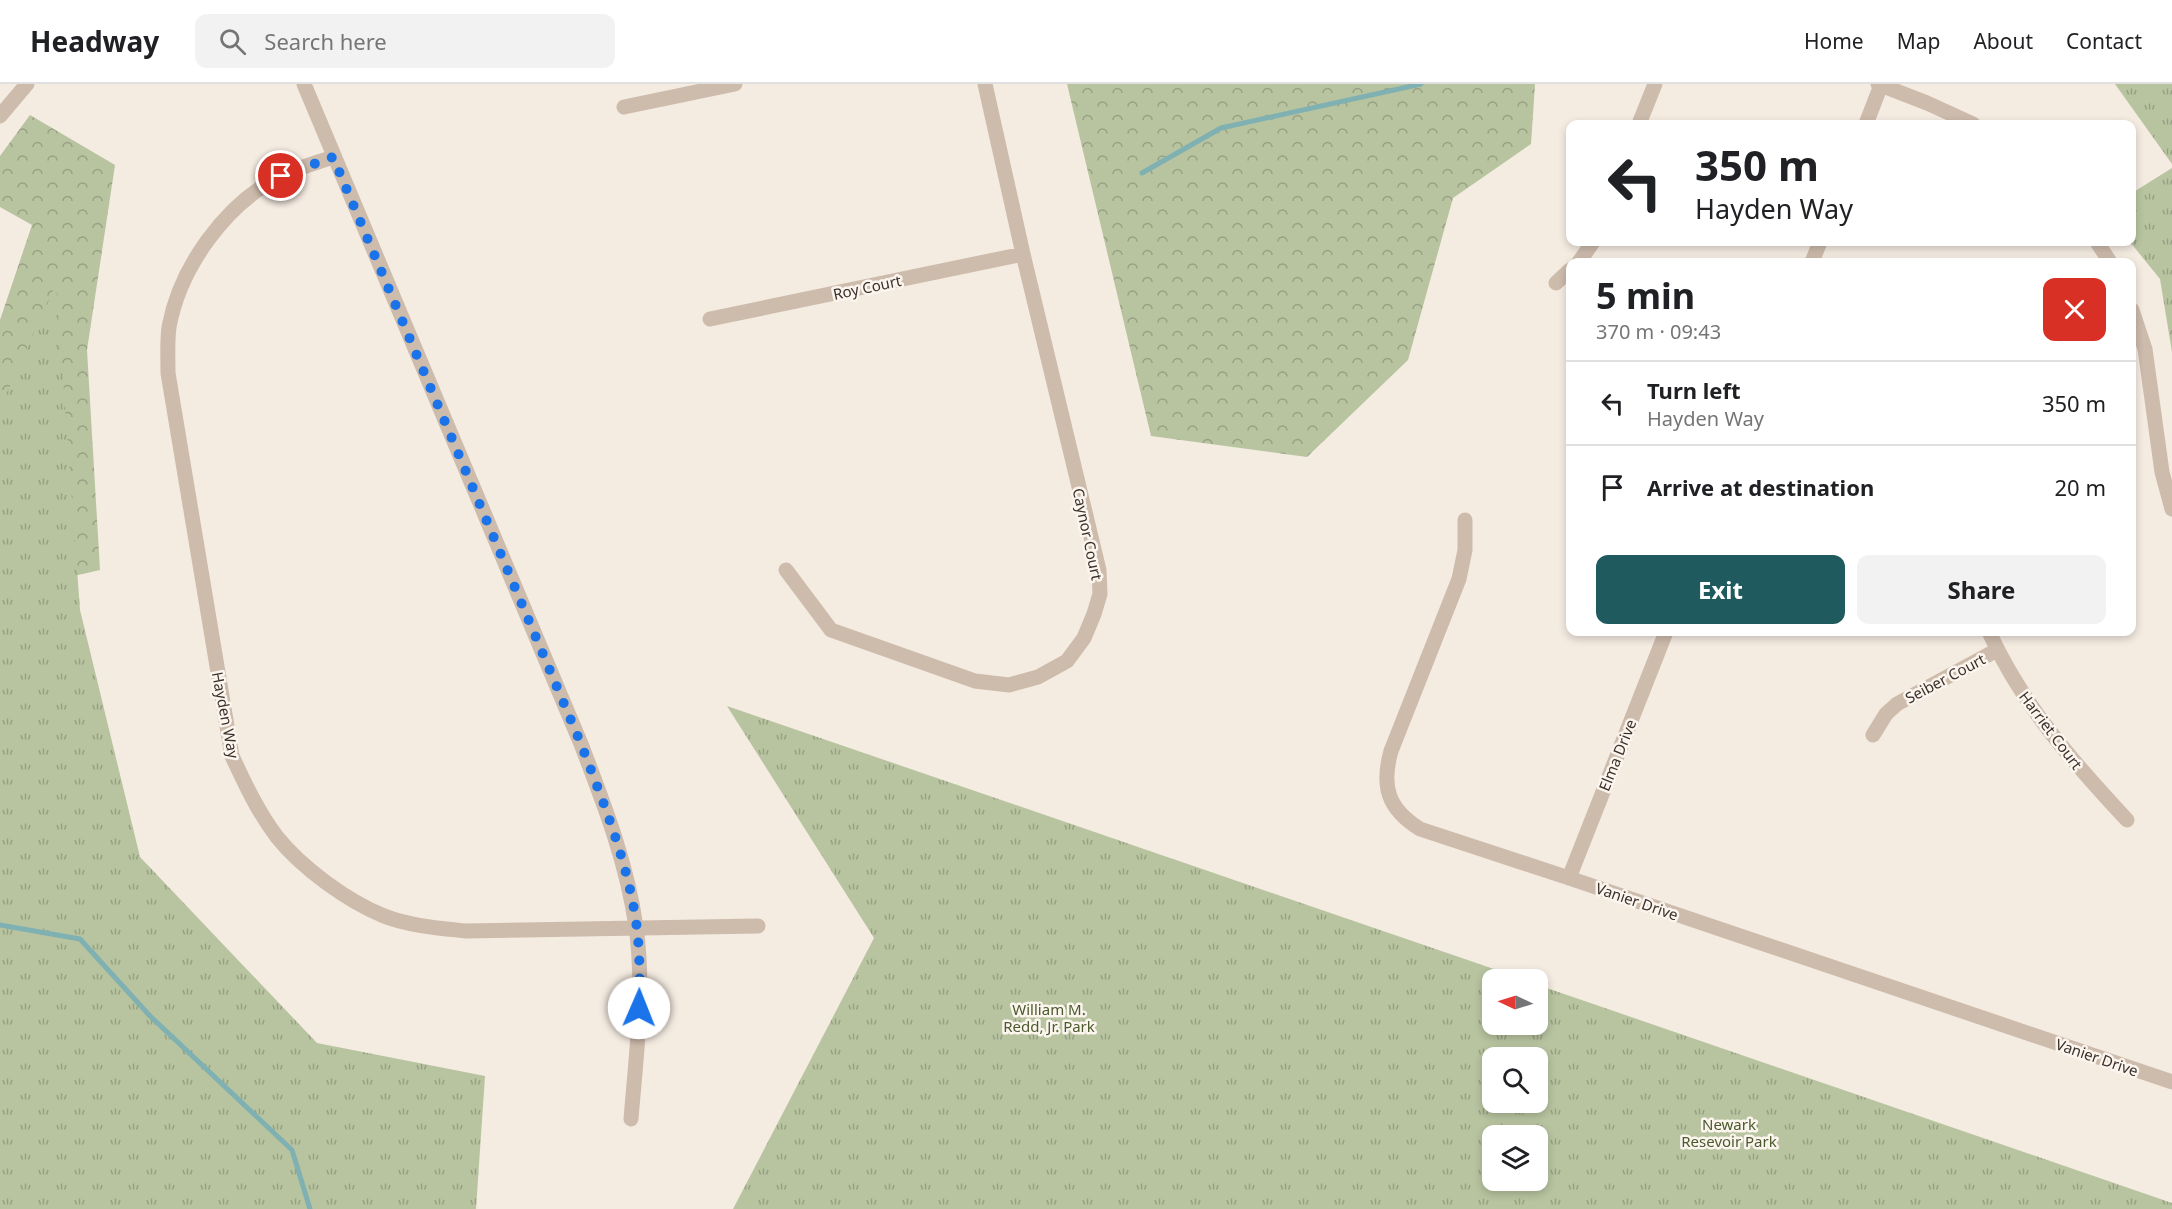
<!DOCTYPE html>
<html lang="en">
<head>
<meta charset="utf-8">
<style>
	:root { --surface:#fff; --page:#f2f2f2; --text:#202124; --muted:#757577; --line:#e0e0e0; --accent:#1f5a5e }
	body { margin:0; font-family:"Noto Sans",sans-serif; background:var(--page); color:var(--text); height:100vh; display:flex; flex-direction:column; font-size:22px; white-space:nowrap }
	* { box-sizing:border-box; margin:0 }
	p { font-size:20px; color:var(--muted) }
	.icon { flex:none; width:33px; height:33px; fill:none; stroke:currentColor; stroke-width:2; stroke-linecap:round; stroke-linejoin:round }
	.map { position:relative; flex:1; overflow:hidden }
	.sheet { position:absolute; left:1566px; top:174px; width:570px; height:378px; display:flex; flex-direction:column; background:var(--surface); border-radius:12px; box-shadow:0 3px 9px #0003 }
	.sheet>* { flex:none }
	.banner { position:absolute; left:1566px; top:36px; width:570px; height:126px; border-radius:12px; box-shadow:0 3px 9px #0003; background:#fff; color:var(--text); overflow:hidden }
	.needle { width:39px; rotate:274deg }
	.buttons { position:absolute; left:1482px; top:885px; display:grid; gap:12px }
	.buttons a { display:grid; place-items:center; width:66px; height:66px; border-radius:12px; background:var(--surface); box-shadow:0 3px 9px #0003; font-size:30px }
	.pin { position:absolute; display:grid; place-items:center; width:51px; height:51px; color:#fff; margin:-26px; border:3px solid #fff; border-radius:50%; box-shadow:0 2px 6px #0007 }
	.me { position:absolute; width:66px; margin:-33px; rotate:1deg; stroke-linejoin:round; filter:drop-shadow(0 0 4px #0008) }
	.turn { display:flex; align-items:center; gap:21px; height:126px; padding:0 30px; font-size:27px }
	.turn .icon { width:78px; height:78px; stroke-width:2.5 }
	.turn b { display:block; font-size:42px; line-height:51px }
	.round { display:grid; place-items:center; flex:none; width:63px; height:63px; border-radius:12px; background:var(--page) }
	.overview { display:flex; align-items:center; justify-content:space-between; height:102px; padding:0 30px }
	h1 { font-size:36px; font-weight:700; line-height:45px }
	.primary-button { display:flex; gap:12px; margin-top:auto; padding:12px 30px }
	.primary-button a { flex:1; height:69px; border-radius:12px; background:var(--accent); color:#fff; font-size:24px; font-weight:700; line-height:69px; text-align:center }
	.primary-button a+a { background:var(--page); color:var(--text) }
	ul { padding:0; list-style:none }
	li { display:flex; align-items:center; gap:18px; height:84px; padding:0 30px; border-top:2px solid var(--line) }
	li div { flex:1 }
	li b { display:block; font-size:22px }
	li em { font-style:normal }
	header { display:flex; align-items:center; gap:36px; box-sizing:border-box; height:84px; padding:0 30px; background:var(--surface); border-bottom:2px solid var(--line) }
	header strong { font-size:28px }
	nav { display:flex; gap:33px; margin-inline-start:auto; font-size:21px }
	.search { width:420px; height:54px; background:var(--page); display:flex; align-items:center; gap:15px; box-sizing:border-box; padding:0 21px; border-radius:12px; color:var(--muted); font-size:22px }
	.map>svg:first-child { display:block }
</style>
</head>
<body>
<header>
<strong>Headway</strong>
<div class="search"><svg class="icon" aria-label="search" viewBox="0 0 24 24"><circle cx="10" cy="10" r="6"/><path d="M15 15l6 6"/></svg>Search here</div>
<nav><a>Home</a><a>Map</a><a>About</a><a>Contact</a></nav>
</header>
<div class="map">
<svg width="2172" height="1125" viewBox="0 0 2172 1125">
	<defs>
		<pattern id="forest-crowns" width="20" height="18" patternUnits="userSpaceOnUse" patternTransform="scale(1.5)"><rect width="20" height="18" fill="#b8c4a0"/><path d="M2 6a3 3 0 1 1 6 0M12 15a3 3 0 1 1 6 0" fill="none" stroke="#97a083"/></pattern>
		<pattern id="park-tufts" width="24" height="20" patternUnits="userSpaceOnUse" patternTransform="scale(1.5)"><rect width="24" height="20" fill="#b8c4a0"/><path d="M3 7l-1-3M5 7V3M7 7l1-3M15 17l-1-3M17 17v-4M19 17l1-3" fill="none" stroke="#97a083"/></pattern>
	</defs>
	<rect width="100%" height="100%" fill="#f4ebe1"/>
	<path fill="url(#forest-crowns)" d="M1067,0h468l-4,60 -78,54 -45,162 -101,97 -156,-21z
		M30,31l85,50 -28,185 13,220 -65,15 -35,90v-355l32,-95 -32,-18v-51z"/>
	<path fill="url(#park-tufts)" fill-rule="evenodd" d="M2115,0h57v80z
		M2172,84v184l-12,-73 -30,-37 2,-49z
		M56,199l24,327 60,247 177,186 168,33 -9,133h-476v-801z
		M727,622l796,273 -31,1v44h46v-39l634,218v6h-1439l141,-271zM1492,974h46v44h-46zM1492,1052h46v44h-46z"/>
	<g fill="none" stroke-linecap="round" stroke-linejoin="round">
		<path stroke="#7fb0b2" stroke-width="5" d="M1142,89l79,-45 200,-44
			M0,841l80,14 70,77 142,134 18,59"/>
		<path stroke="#cdbbac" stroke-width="15" d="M304,0l277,660c23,60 46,119 55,183 9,64 0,129 -5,192
			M1878,0l49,19 46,21
			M624,23l111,-23
			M0,32l27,-32
			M1639,40l16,-40
			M1866,40l15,-39
			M333,73c-17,6 -36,11 -52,19 -55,27 -101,91 -112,151 -2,15 -1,31 -1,46l64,383c13,28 26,56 45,81 25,31 70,64 107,79 26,10 55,12 82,15l292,-5
			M2097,158l13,20
			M1579,178l14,-20
			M1812,178l8,-20
			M1556,199l14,-13
			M2132,226l13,39 17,123 10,37
			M710,235l313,-65
			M1465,436v30l-6,29 -68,172c-10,36 -3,58 29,78l149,49 603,204
			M786,486l45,60 144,51 34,4 29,-8 29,-16 17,-23 10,-24 6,-20 -1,-24 -76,-316 -38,-170
			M1989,548c34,74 83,129 138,188
			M1873,651l13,-21 11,-10 100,-54
			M1569,794l97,-246"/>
	</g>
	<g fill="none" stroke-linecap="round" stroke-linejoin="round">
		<path stroke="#1a73e8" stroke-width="10" stroke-dasharray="0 18" d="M281,92l52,-19 248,587c23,60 48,121 56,185 3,26 3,52 2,79"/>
	</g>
	<g text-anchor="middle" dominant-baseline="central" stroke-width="5" stroke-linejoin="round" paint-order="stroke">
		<g font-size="15" fill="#3b302b" stroke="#fbf5ee">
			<text transform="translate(867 203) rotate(-12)">Roy Court</text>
			<text transform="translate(1088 450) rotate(78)">Caynor Court</text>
			<text transform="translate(1945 594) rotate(-28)">Seiber Court</text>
			<text transform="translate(226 631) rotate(79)">Hayden Way</text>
			<text transform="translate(2051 646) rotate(53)">Harriet Court</text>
			<text transform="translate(1617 671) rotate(-68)">Elma Drive</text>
			<text transform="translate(1637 817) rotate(19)">Vanier Drive</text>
			<text transform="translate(2097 973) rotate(19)">Vanier Drive</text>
		</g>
		<g font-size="15" fill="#4a5a2e" stroke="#fbf5ee">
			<text x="1049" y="925">William M.<tspan x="1049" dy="17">Redd, Jr. Park</tspan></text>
			<text x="1729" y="1040">Newark<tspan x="1729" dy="17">Resevoir Park</tspan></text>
		</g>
	</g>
</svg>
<div class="buttons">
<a><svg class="needle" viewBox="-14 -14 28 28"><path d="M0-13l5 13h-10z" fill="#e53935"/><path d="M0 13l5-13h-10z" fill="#757577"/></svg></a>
<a><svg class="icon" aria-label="search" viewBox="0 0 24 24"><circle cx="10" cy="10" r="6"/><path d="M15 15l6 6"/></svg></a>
<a><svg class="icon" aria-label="layers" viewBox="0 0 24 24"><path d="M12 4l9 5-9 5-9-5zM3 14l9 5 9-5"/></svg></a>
</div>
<div class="pin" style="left:281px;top:92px;background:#d93025"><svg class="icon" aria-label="arrive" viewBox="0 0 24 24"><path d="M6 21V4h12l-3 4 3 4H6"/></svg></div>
<svg class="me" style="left:639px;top:924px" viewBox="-20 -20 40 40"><circle r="19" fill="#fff"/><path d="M0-13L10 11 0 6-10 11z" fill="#1a73e8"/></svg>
<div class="banner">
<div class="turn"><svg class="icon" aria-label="left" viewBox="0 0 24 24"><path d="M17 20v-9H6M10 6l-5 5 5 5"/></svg><div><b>350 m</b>Hayden Way</div></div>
</div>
<section class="sheet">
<div class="overview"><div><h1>5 min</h1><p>370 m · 09:43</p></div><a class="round" style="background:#d93025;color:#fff"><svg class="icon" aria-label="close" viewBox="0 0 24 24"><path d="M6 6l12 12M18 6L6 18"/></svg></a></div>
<ul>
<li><svg class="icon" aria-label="left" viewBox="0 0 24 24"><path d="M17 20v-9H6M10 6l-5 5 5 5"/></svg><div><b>Turn left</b><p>Hayden Way</p></div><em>350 m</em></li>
<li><svg class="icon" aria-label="arrive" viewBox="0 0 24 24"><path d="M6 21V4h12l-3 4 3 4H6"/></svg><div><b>Arrive at destination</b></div><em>20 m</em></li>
</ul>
<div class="primary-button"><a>Exit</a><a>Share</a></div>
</section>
</div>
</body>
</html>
